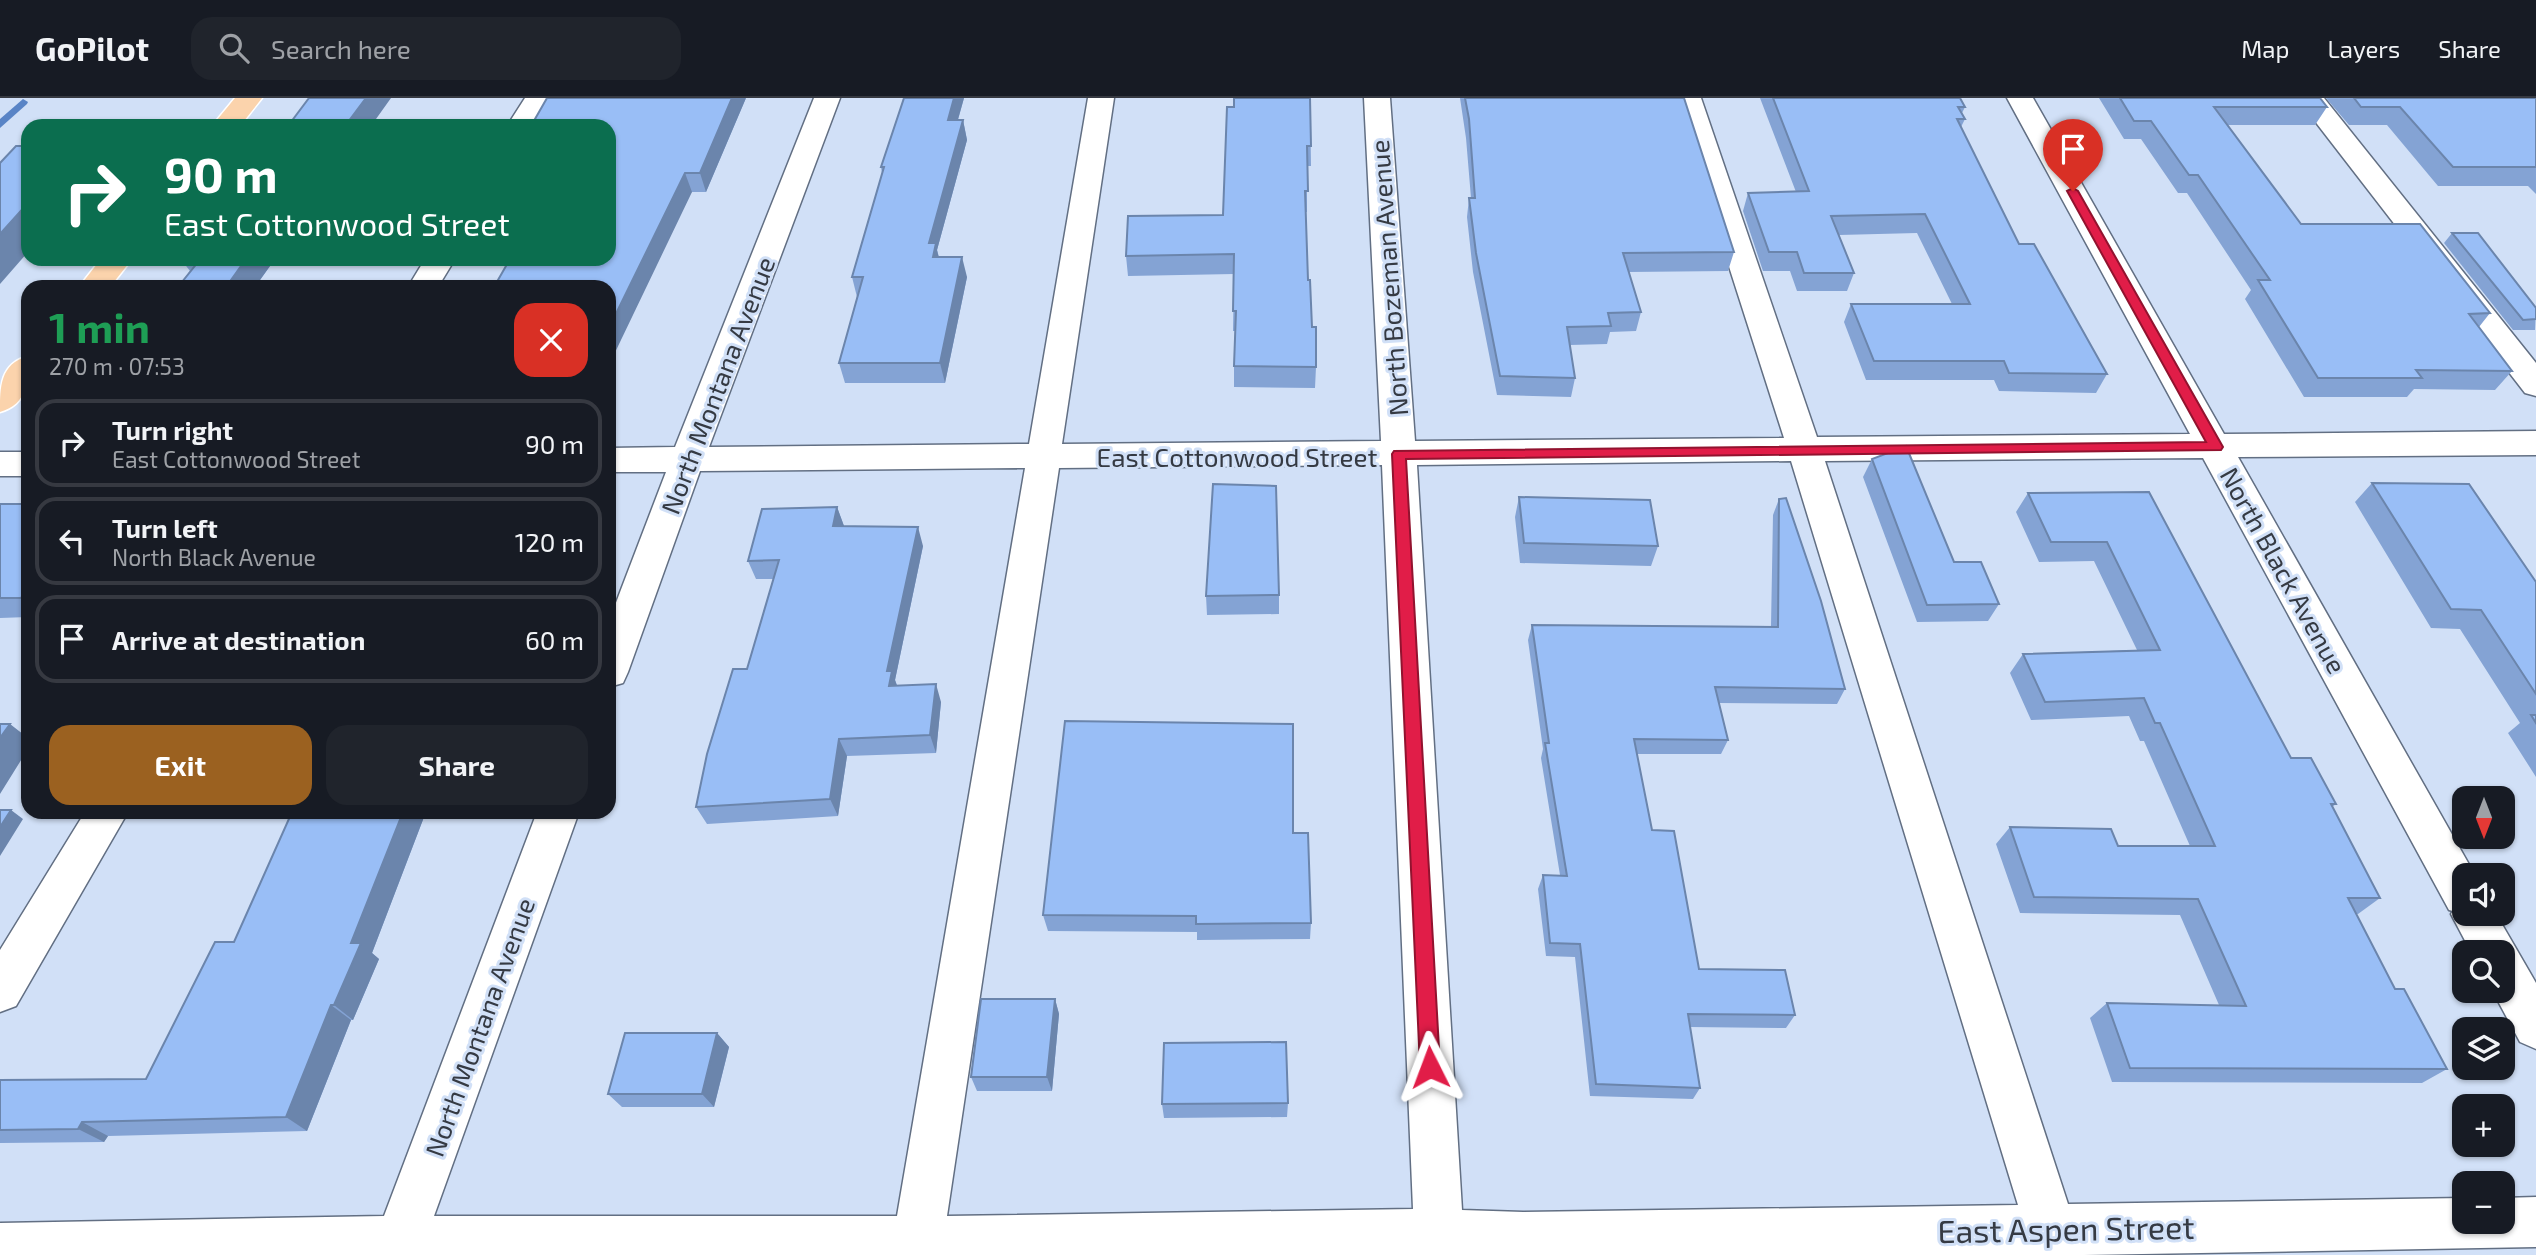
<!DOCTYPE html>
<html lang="en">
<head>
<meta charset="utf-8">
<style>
	:root { --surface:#171b24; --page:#20242c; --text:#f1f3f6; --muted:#9ea1a6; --line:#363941; --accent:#9b6120 }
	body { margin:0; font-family:"Exo 2",sans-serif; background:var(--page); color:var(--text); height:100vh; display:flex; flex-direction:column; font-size:26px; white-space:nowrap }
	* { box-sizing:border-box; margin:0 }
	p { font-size:23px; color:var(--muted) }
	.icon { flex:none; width:38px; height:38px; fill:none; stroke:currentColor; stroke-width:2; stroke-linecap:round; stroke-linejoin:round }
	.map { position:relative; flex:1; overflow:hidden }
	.panel { position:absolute; left:21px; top:182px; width:595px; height:539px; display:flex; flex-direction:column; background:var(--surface); border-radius:21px; box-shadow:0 2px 5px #0004 }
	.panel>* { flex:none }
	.banner { position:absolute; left:21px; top:21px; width:595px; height:147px; border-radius:21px; box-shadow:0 2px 5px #0004; background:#0b6e4f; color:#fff; overflow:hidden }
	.needle { width:46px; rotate:180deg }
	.buttons { position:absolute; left:2452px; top:688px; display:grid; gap:14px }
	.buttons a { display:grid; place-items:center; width:63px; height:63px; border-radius:14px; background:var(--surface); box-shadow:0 2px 5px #0004; font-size:35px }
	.pin { position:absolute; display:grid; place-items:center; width:60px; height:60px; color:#fff; margin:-72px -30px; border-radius:50% 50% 50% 0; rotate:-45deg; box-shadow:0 0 7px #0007 }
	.pin .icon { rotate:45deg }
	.me { position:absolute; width:77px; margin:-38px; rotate:357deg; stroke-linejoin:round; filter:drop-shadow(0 0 5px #0008) }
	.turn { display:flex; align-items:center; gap:24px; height:147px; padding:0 28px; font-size:32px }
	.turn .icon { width:91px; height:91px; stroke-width:2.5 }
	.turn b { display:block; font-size:49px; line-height:60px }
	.round { display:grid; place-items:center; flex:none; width:74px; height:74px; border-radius:21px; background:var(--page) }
	.overview { display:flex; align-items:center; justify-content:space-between; height:119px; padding:0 28px }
	h1 { font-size:42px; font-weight:700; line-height:52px; color:#1e9e55 }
	.action { display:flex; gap:14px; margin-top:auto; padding:14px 28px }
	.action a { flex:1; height:80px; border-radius:21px; background:var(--accent); color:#fff; font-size:28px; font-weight:700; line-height:80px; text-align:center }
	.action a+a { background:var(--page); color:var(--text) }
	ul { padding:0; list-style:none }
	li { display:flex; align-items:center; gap:21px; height:88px; margin:0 14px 10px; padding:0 14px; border:4px solid var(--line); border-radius:21px }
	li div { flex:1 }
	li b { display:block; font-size:26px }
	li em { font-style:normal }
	header { display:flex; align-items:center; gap:42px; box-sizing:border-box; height:98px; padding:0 35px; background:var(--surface); border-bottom:2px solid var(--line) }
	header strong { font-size:33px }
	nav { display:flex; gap:38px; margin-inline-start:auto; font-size:24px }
	.search { width:490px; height:63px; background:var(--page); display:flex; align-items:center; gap:18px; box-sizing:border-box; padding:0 24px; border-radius:21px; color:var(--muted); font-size:26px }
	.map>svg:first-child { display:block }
</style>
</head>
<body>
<header>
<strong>GoPilot</strong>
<div class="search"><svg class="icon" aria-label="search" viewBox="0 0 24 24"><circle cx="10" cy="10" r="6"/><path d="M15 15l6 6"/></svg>Search here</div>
<nav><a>Map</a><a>Layers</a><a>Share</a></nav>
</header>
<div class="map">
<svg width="2536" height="1157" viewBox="0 0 2536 1157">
	<rect width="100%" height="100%" fill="#d1e0f7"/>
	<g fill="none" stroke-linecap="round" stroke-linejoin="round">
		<path fill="#5984c6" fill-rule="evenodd" d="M23,1l5,3 -1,2 -27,24v-9z"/>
		<g stroke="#626f83" stroke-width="3">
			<path id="minor" d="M525,0h26l-16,28h-28z
				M814,0h26l-131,349 320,-3 59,-346h26l-52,346 319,-3 -17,-343h26l25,343 369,-3 -109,-340h26l116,339 373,-3 -183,-336h26l191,336 312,-3v24l-298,2 237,418h-11v39h32l40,69v66l-16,-7 -28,-52h10v-38h-31l-20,-38 2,-3 -4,-1 -246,-452 -378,3 243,743 396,-6v24h38v-24l34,-1v50l-452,8h-2084v-32l384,-7 153,-404h42l-145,404h463l128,-748 -325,3 -72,201 -5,11 -14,4v-66l57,-149h-57v-24l66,-1zM1791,363l227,744 -495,7 -61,-2 -45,-745zM1382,367l31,744 -466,7 112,-748z
				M2297,0h27l212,265v33l-11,-3z
				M425,161h30l-17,28h-30z
				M0,354h28v24h-28z
				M85,714h43l-112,194 -16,6v-62z"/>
		</g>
		<g stroke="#fff" stroke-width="3">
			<path id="major" d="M235,0h27l-22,28h-28z
				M101,161h31l-22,28h-31z
				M28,258c0,25 0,48 -28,56 0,-25 0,-48 28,-56z"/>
		</g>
		<use href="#minor" fill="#fff" fill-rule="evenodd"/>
		<use href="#major" fill="#fbd3ac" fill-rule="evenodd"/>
	</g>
	<path fill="#84a3d4" d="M746,0l-40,94h-14l-83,67z
		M904,0h60l-6,22h5l4,20 -30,110 2,7 28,20 -22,106h-100l-6,-20 18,-66 -5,-20 30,-104 -1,-6z
		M1233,0h77l1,68h-4v46h-1l2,68 8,87 -1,21 -81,-1v-21l1,-35h-2l1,-57 -106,2 -2,-20 97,-41 10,-108z
		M1460,0h224l50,154 -6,19 -100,1 13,40 -5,19 -26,1 -3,12 -37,1 5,33 -4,19 -74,-2 -24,-123 -6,-55 2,-19h2l-5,-60z
		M1760,0h200l5,9 -3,6 3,6 -4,8 58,117 88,130 -11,19 -97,-2 -5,-11h-128l-22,-58 7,-18h101l-35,-71 -78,2 15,38 -7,18h-50l-7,-20h-27l-20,-60 5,-18 48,-1z
		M2099,0h221l7,9 -12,18h-88l74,99 189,89 -11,14 33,44 -17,19 -81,-1 -7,8h-103l-59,-98 6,-9 -64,-97h-9l-37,-54h-17z
		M2326,0h210v96l-8,-8h-90l-51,-61h-38z
		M2452,135l84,75 -1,22h-22l-69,-87z
		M185,161h90l-20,28h-77l12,-16 -7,-9z
		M1872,361l82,103 45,42 -11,17 -71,1 -54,-145z
		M2372,385l164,99v195l-28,-44 12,-10 -60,-94 -29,-1 -76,-126z
		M2149,394l142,266 45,46 -4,3 48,91 -22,16h-2l39,75 52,80 -25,14 -310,-1 -22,-64 17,-15 112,2 -39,-90 -160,-2 -24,-69 14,-17 108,19h72l-46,-105h-4l-11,-25 -98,4 -21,-47 13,-19 114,-4 -43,-89 -55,1 -23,-50 12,-19z
		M1519,399l139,49 -7,20 -131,-3 -5,-46z
		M1779,401l66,190 -8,15 -118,-1 9,37 -7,14h-84l15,76 47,139 96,46 -9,13 -96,-1 10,61 -7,11 -103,-3 -15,-139 -29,-1 -8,-67 5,-14h17l-19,-117 2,-9 -15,-109 4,-15 239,1 2,-111z
		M0,406h28v113l-28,1z
		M837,409l7,19 79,20 -28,134 2,5 44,17 -5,51 -89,3 -9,60 -131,8 -11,-17 51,-138 26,-90h-17l-8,-18z
		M1279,497v19l-72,1 -1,-19z
		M292,714h149l-3,6 -14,-1 -52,136 7,6 -26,61h-2l-44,111 -199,5 -4,6 -104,1v-63l146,-1 88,-137z
		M1293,735l18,90 -1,16 -113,1v-8l-149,-1 -5,-16z
		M1055,901l4,15 -7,77h-75l-6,-14z
		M717,935l12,14 -15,60h-92l-14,-13z
		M1288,1005l-1,14 -123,1 -2,-14z"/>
	<path fill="#6b85ac" d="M366,0h25l-20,28h-26z
		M732,0h14l-40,94 -6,-19z
		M954,0h10l-12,42 -4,-20z
		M963,22l4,20 -30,110 3,13 -2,15 -9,-35z
		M685,75l7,19 -83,173v-37z
		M28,105v49l-28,32v-50z
		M962,159l5,20 -22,106 -5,-20z
		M246,161h29l-20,28h-29z
		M837,409l7,19h-11z
		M918,429l5,19 -28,134 3,9 -9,-3 -2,-15z
		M28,489v17l-7,-6z
		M936,586l5,18 -5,51 -6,-18z
		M10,626l18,14v11l-28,45v-56z
		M839,641l8,17 -9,60 -8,-17z
		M11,712l12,9 -23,37v-29z
		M403,714h16l5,5 -52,136 7,6 -26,61 -19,-15 17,-62z
		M433,714h8l-3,6z
		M1055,901l4,15 -7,77 -5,-14z
		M331,907l20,15 -44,111 -21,-14z
		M717,935l12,14 -15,60 -12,-13z
		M82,1024l26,14 -4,6 -26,-13z"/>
	<path fill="#99bef6" stroke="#6b85ac" stroke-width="2" d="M309,0h57l-21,28h-57z
		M547,0h185l-32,75h-15l-76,155v-41h-115l16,-28h99v-133h-78z
		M904,0h50l-6,22h15l-34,123h7l-3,14h29l-22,106h-101l24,-86h-11l32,-110h-3z
		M1234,0h76l1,48h-4l1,45h-3l3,89h2l2,47h4v40l-82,-1 2,-55h-3l1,-57 -108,2 2,-40 95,-1 4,-108h7z
		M1465,0h219l50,154 -111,1 18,59 -33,1 3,13 -44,1 8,51 -75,-2 -24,-123 -7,-55h6l-6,-79z
		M1773,0h187l5,9h-7l7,12h-8l62,125h15l73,130 -98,-1 -5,-12h-130l-23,-57h119l-45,-90 -94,2 23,57h-50l-7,-21h-28l-21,-59 61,-2z
		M2120,0h200l7,9h-113l87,117h119l70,89 -21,1 43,57 -96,-1 6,8h-104l-60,-98h12l-72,-105h-9l-38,-54h-17z
		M2354,0h182v69h-83l-53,-60h-39z
		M16,48h12v57l-28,31v-71z
		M2452,135h26l58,75v11l-13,1z
		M185,161h61l-20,28h-48l20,-25h-15z
		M1906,348l48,116h27l18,42 -72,1 -55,-146z
		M2372,385l97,1 67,98v112l-55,-84 -30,-1z
		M1213,386l63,2 3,109 -73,1z
		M2149,394l142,266h20l25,46h-5l49,94h-32l47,91h9l43,80 -317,-1 -23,-65 139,3 -48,-107 -164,-2 -24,-70 101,2 7,17h97l-55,-123h-5l-11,-25 -99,4 -22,-48 137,-4 -53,-108h-56l-23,-49z
		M1519,399l131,3 8,46 -134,-3z
		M1786,400l35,103 24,88 -130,-2 13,53 -94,-1 18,91 22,1 25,138 86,1 10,45 -107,-1 12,74 -104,-4 -16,-140 -30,-1 -7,-68 24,1 -22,-133h4l-17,-118 246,2 1,-128z
		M0,406h28v83l-7,11h-21z
		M837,409l-4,19 85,1 -31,144h5l-3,15 47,-2 -6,51 -91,4 -9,60 -134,8 11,-53 26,-85h14l32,-109 -31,1 14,-52z
		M2531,617h5v8z
		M1065,623l228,3v109h15l3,90 -115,1v-8l-153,-1z
		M0,626h10l-10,14z
		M0,712h11l-11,17z
		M292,714h111l-52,131h10l-27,62h-3l-45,112 -204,5 -4,7 -78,1v-50l146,-1 69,-137h19z
		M981,901h74l-8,78h-76z
		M625,935h92l-15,61h-94z
		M1286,944l2,61 -126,1 2,-61z"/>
	<path fill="#e11d48" stroke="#92132f" stroke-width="2" d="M2073,90l5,3 145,256 -2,3 -815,9 34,608 -3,7 -7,2 -7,-2 -3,-7 -28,-613 2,-3 812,-9 -139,-251z"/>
	<g text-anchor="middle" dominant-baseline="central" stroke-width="6" stroke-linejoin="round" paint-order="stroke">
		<g font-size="26" fill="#353a43" stroke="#d1e0f7">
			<text transform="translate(1388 180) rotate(-94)">North Bozeman Avenue</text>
			<text transform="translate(717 287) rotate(-69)">North Montana Avenue</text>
			<text x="1237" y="358">East Cottonwood Street</text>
			<text transform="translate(2284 472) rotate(61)">North Black Avenue</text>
			<text transform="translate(479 929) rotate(-70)">North Montana Avenue</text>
		</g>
		<g font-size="32" fill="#353a43" stroke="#d1e0f7">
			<text transform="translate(2066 1130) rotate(-1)">East Aspen Street</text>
		</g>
	</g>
</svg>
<div class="buttons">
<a><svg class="needle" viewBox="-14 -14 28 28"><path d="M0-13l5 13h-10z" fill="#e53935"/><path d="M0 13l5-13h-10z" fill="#9ea1a6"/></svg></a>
<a><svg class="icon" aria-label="sound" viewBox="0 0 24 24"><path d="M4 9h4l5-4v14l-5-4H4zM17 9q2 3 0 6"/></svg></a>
<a><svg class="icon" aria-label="search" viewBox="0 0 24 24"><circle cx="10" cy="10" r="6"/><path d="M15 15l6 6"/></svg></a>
<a><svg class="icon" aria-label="layers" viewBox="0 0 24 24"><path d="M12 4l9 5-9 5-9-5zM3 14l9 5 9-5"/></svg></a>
<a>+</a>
<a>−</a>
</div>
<div class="pin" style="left:2073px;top:93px;background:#d93025"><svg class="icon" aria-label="arrive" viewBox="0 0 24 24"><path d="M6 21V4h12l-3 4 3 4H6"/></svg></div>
<svg class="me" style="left:1430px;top:969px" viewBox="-20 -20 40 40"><path d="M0-17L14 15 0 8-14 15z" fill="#e11d48" stroke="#fff" stroke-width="4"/></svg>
<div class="banner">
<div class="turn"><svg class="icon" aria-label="right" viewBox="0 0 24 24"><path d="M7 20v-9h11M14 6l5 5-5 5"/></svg><div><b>90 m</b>East Cottonwood Street</div></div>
</div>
<section class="panel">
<div class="overview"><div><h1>1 min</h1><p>270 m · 07:53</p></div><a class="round" style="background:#d93025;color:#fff"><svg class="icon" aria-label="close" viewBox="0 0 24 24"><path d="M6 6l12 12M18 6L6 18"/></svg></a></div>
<ul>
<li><svg class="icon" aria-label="right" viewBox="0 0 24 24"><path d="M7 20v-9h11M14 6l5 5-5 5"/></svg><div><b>Turn right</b><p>East Cottonwood Street</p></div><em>90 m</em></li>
<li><svg class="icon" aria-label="left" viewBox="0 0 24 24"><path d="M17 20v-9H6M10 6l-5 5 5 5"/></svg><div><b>Turn left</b><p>North Black Avenue</p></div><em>120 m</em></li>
<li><svg class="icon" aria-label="arrive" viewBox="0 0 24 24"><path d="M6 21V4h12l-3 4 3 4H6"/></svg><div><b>Arrive at destination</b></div><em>60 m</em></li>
</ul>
<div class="action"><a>Exit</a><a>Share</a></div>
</section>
</div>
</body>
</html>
